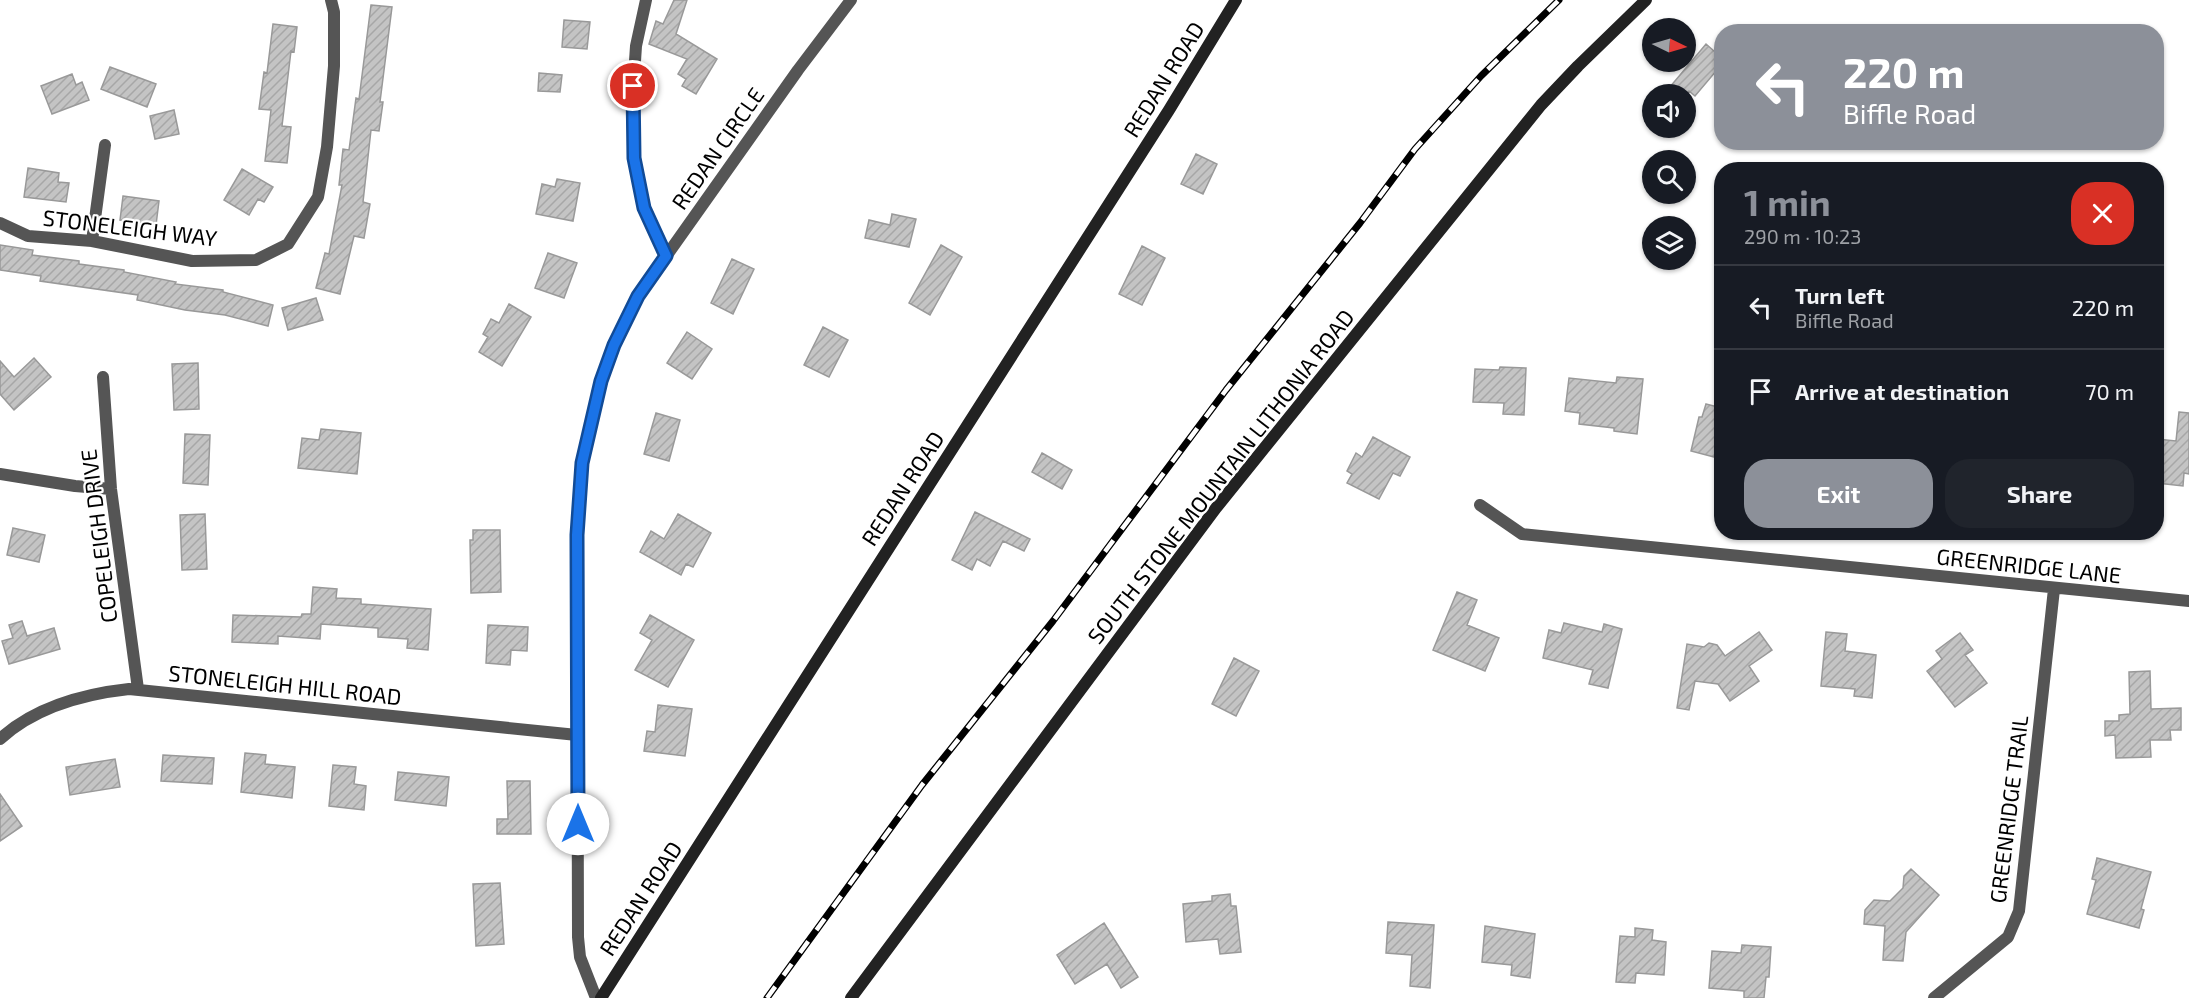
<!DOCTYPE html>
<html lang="en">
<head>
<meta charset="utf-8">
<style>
	:root { --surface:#171b24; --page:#20242c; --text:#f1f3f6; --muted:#9ea1a6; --line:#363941; --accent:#8c9099 }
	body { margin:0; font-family:"Exo 2",sans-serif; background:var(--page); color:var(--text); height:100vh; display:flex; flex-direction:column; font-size:22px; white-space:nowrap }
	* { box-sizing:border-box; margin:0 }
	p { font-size:20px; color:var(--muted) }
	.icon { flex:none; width:33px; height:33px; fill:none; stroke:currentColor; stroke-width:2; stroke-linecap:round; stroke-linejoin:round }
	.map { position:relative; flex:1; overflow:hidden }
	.panel { position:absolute; left:1714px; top:162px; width:450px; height:378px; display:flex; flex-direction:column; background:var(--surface); border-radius:24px; box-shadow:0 2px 4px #0004 }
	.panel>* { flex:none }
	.hud { position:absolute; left:1714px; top:24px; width:450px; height:126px; border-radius:24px; box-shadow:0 2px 4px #0004; background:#8c9099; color:#fff; overflow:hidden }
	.needle { width:39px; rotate:95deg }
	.buttons { position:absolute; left:1642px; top:18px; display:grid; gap:12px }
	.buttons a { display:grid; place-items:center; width:54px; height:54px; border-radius:50%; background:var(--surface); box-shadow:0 2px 4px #0004; font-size:30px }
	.pin { position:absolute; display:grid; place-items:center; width:51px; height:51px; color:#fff; margin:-26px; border:3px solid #fff; border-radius:50%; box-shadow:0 2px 6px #0007 }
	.me { position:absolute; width:66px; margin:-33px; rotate:0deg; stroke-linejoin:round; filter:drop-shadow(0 0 4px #0008) }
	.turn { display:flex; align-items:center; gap:21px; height:126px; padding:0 30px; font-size:27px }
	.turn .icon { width:78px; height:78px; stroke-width:2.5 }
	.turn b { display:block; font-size:42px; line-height:51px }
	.round { display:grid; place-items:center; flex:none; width:63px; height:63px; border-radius:24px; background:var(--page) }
	.head { display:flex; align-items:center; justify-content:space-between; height:102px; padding:0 30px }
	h1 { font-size:36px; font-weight:700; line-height:45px; color:var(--accent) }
	.cta { display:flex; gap:12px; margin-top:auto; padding:12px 30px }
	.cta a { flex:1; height:69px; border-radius:24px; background:var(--accent); color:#fff; font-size:24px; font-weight:700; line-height:69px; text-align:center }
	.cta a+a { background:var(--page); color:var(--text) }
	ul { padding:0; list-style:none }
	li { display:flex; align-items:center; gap:18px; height:84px; padding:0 30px; border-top:2px solid var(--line) }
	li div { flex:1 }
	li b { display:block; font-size:22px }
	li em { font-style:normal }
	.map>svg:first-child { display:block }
</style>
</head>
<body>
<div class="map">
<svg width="2189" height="998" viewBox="0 0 2189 998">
	<defs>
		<pattern id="building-hatch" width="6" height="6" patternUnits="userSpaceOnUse" patternTransform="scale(1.5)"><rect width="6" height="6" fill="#c4c4c4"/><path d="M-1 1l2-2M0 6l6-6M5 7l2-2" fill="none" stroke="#a7a7a7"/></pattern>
	</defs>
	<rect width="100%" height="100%" fill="#fff"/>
	<path fill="url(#building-hatch)" stroke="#999" stroke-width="1.5" d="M674,0h13l-11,34 41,25 -21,35 -14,-8 4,-7 -8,-5 9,-15 -38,-15 7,-23 7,3z
		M371,5l21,2 -12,95h3l-4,29 -8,-1 -8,72 7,2 -6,34 -10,-2 -14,58 -24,-6 9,-35 4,1 13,-69h-3l4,-36 6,1 7,-52 3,1z
		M564,20l26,2 -3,27 -25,-2z
		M273,24l24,3 -3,25 -3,-1 -9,75 9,1 -4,36 -22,-2 6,-51 -12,-1 5,-37 3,1z
		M1706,44l16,14v6l-27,32 -6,-5 -2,3h-23z
		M110,67l46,17 -9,23 -46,-18z
		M539,73l23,2 -2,17 -22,-1z
		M72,74l4,11 6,-3 7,18 -37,14 -11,-28z
		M174,110l5,24 -24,5 -5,-23z
		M1196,154l21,10 -14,30 -22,-10z
		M28,168l31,5 -1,9 11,1 -3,19 -42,-5z
		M242,169l31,18 -9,15 -6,-3 -9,16 -25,-15z
		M557,179l23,4 -7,38 -37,-7 6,-30 13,3z
		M123,196l36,5 -3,24 -36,-5z
		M892,214l24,5 -7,28 -44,-9 4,-18 21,5z
		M0,245l33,5 -1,5 47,6v3l45,6v2l52,10 -1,2 48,6v2l50,13 -5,21 -43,-11 -40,-5 -48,-10 1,-5 -98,-14 1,-5 -41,-6z
		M941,245l21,12 -32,58 -21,-12z
		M1142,246l23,12 -23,47 -23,-11z
		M548,253l29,10 -13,35 -29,-10z
		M732,259l22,10 -21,45 -22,-11z
		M316,298l7,22 -35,10 -6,-22z
		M509,304l22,13 -29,49 -23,-14 9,-15 -5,-3 8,-15 8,4z
		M823,327l25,13 -19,37 -25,-12z
		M687,332l25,17 -20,30 -25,-16z
		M34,358l17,19 -37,33 -14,-16v-33l14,16z
		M198,363l1,46 -25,1 -2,-46z
		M1500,367l26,1 -2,47 -21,-1 1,-11 -31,-1 2,-33 24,1z
		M1617,377l26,2 -6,55 -23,-3v-3l-35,-4 1,-11 -15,-2 4,-33 47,5z
		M1706,404l16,4v43h-2l-2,7 -27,-7 8,-34h3z
		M2179,412l10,1v61l-5,-1 -1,13 -26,-3v-44l19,2z
		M656,413l24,7 -11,41 -25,-7z
		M321,429l40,4 -4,41 -59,-6 4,-30 17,2z
		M185,434l25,1 -2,50 -25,-2z
		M1373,437l37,20 -10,19 -7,-3 -14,26 -32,-16 5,-9 -5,-3 9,-18 6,4z
		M1042,453l30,17 -10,19 -30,-17z
		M975,512l55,27 -6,12 -21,-10 -13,25 -13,-7 -5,11 -20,-10z
		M205,514l2,55 -25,1 -2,-55z
		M678,514l33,19 -18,34 -7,-3 -5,11 -41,-23 11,-21 13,8z
		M13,528l32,7 -6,27 -32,-7z
		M473,530h27l1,62 -30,1 -1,-53h3z
		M313,587l24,2 -1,9 25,1v5l70,5 -3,41 -21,-2 1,-9 -30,-2v-9l-57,-4 -1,15 -42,-3v8l-46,-2 1,-27 68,2 1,-3h9z
		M1457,592l20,8 -10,25 32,13 -14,33 -52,-21z
		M650,615l44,25 -26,47 -33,-17 17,-30 -12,-7z
		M22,621l5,15 27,-8 6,21 -51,15 -7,-23 11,-3 -4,-13z
		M1564,623l38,9 2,-8 18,5 -14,59 -19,-4 4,-14 -50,-12 6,-28 12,3z
		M488,625l40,2 -1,24 -16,-1 -1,15 -24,-2z
		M1759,632l13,18 -23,16 10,15 -29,20 -12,-17 -23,-3 -6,29 -12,-2 10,-64 17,3 5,-4 8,2 8,11z
		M1826,632l21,2 -2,17 31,4 -4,43 -18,-2 1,-7 -34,-3z
		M1960,633l13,17 -8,5 22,28 -32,24 -28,-36 15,-12 -6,-8z
		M1234,658l25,13 -23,45 -24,-12z
		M2150,671l1,38 30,-1v22h-11l1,10h-21l1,17 -35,1 -1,-23 -10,1v-15h14v-6l11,-1 -1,-42z
		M658,705l34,4 -7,47 -41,-5 3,-20 8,1z
		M245,753l21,2 -1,9 30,3 -3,31 -51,-6z
		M163,755l51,3 -2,26 -51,-3z
		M115,759l5,28 -50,8 -4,-28z
		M333,765l23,2 -2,17 12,2 -2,24 -35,-4z
		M398,772l51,5 -3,29 -51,-6z
		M507,781h23l1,53h-34v-15h11z
		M0,794l22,32 -22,15z
		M2097,858l54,14 -10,37 3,1 -5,18 -52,-14 9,-34 -4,-1z
		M1911,869l28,26 -33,37 -3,29 -20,-1 2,-34 -21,-2 1,-14 9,-10 16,1 13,-13 1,-12z
		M500,883l4,61 -28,2 -3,-62z
		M1230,894l1,12h5l5,46 -21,2 -2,-15 -32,3 -3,-38 29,-3v-5z
		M1388,922l46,3 -4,63 -20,-2 2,-31 -26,-2z
		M1104,923l34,54 -17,11 -14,-24 -32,20 -18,-29z
		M1485,926l50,8 -5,44 -19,-3 1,-10 -30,-3z
		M1635,928l18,2 -1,10 14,2 -2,33 -28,-2 -1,10 -19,-1 4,-46 15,1z
		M1742,945l29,2 -2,30h-3l-2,21h-20v-7l-35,-3 3,-37 29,2z"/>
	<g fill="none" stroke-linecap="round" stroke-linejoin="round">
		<path stroke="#555" stroke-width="12" d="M646,0l-10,46 -4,60 2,52 10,50 22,48
			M0,223l28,13 64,5 100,20 64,-1 32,-16 30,-47 9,-50 7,-81v-54l-3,-12
			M92,241l13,-96
			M103,377l8,112 27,200
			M0,474l75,12 36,3
			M1480,505l42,29 667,67
			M0,739c35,-32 83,-45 129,-50l448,46
			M596,998l-16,-41 -2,-20 -1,-402 5,-72 19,-82 13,-36 24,-49 160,-226 53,-70
			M1934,998l74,-61 11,-26 35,-322"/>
		<path stroke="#222" stroke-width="12" d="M601,998l568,-888 67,-110
			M851,998l365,-490 325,-403 37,-39 68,-66"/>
		<g stroke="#000" stroke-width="7">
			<path id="rail" d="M767,998l155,-213 131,-164 173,-231 134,-167 55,-74 66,-73 78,-76"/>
		</g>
		<use href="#rail" stroke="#fff" stroke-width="4.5" stroke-dasharray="14" stroke-linecap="butt"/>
	</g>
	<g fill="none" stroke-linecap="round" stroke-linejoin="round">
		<g stroke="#114b97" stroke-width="15">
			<path id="route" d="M578,824l-1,-289 5,-72 19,-82 13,-36 24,-49 28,-40 -22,-48 -10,-50 -1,-72"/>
		</g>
		<use href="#route" stroke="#1a73e8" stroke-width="10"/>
	</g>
	<g text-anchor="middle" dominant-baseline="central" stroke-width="4.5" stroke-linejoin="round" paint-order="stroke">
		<g font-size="22" fill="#000" stroke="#fff">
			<text transform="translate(1163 79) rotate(-58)">REDAN ROAD</text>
			<text transform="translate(717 148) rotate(-55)">REDAN CIRCLE</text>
			<text transform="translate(130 227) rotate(7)">STONELEIGH WAY</text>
			<text transform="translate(1220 476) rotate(-52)">SOUTH STONE MOUNTAIN LITHONIA ROAD</text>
			<text transform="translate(902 488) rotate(-57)">REDAN ROAD</text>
			<text transform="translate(98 536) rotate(-97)">COPELEIGH DRIVE</text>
			<text transform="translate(2029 565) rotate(6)">GREENRIDGE LANE</text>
			<text transform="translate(285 684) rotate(6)">STONELEIGH HILL ROAD</text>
			<text transform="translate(2008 809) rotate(-83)">GREENRIDGE TRAIL</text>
			<text transform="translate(640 898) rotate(-57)">REDAN ROAD</text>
		</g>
	</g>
</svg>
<div class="buttons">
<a><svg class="needle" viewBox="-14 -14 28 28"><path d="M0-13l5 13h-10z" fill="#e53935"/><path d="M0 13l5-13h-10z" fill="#9ea1a6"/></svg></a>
<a><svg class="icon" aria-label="sound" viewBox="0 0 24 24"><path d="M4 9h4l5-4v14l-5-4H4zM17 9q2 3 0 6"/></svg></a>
<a><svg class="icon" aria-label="search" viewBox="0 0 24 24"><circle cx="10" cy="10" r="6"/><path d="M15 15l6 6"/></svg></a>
<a><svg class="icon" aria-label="layers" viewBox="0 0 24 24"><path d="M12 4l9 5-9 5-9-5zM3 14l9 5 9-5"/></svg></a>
</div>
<div class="pin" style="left:633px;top:86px;background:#d93025"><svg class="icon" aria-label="arrive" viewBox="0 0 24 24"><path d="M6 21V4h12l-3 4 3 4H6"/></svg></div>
<svg class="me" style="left:578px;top:824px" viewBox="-20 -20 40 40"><circle r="19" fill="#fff"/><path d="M0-13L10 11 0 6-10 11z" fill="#1a73e8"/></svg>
<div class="hud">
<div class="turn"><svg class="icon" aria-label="left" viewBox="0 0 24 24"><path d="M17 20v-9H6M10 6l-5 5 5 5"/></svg><div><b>220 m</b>Biffle Road</div></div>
</div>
<section class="panel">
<div class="head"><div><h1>1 min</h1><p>290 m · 10:23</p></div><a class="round" style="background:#d93025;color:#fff"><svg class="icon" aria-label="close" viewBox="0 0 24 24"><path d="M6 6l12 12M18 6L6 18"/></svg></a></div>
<ul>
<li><svg class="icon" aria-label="left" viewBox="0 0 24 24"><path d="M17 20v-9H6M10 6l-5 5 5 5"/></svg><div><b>Turn left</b><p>Biffle Road</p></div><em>220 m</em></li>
<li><svg class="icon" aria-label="arrive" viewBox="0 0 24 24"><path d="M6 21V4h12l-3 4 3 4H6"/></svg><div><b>Arrive at destination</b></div><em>70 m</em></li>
</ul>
<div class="cta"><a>Exit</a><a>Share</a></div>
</section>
</div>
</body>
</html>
